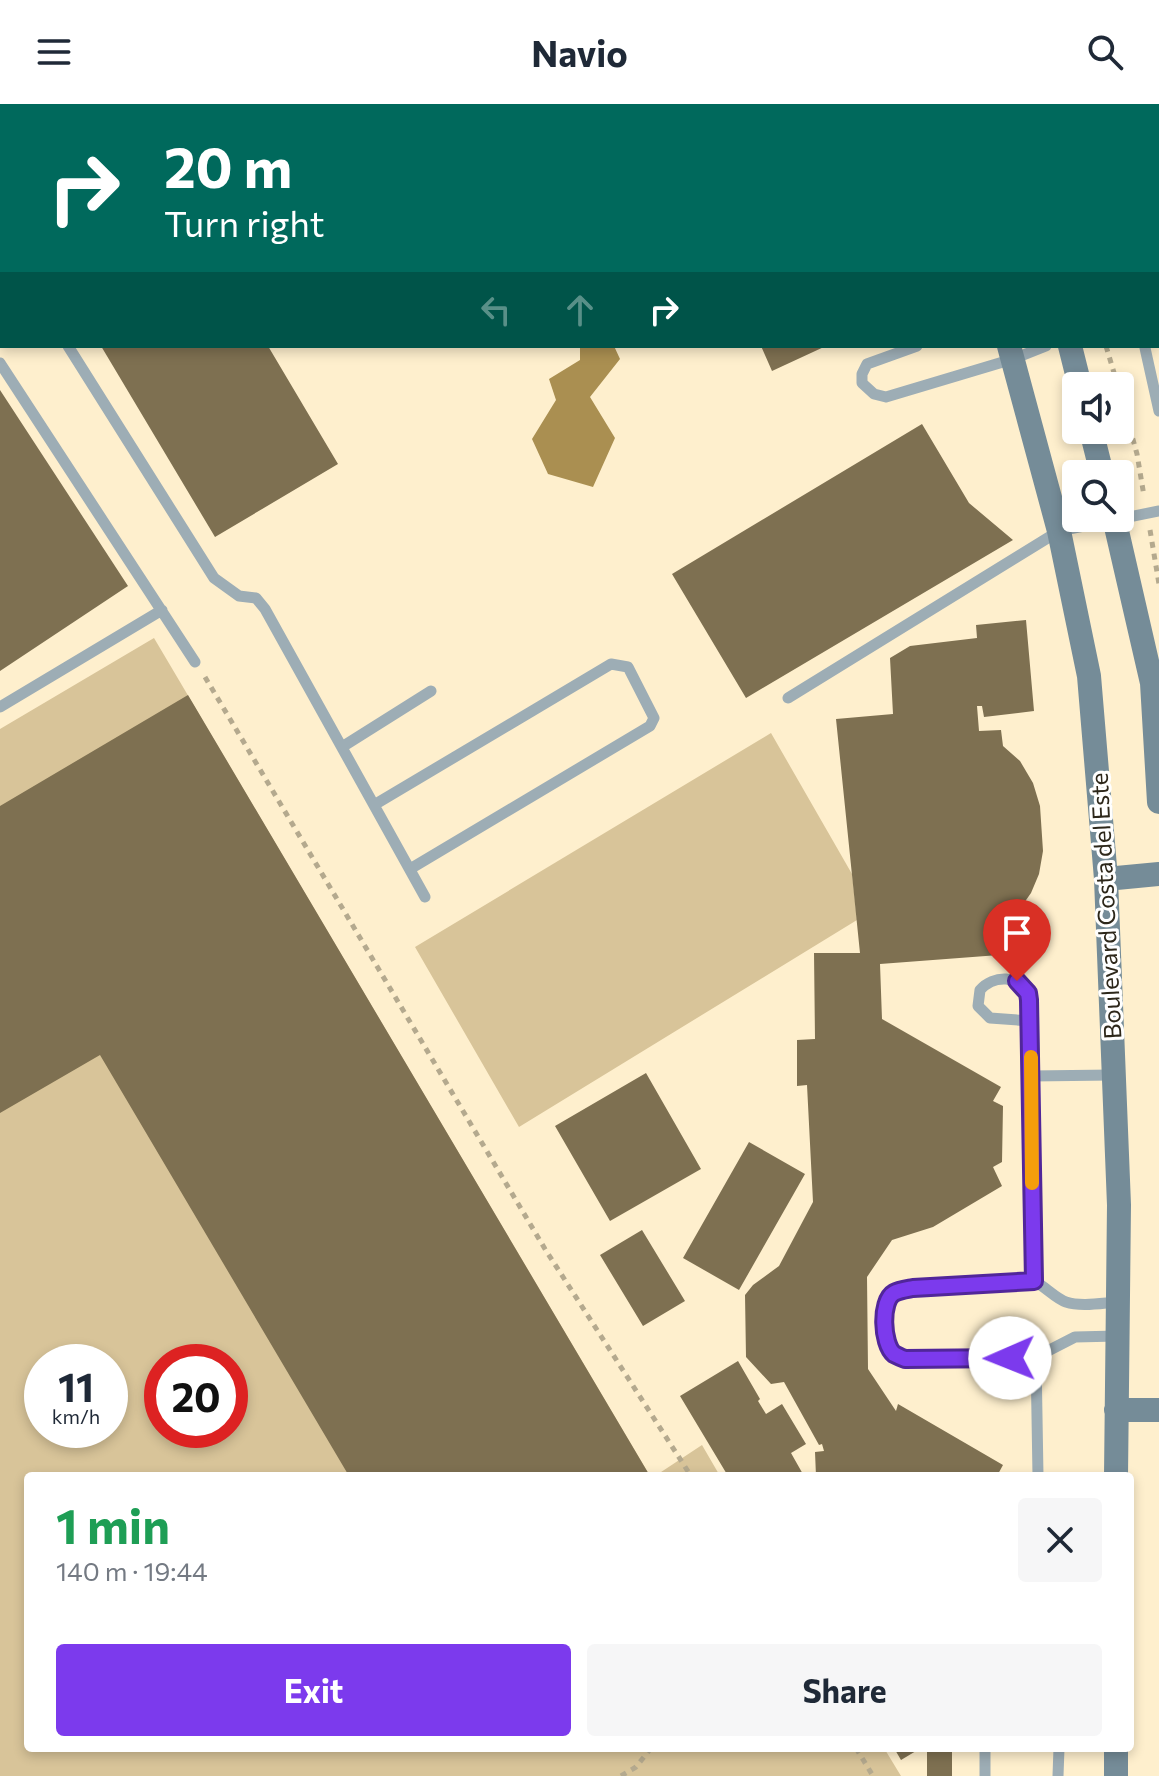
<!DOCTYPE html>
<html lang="en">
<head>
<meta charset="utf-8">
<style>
	:root { --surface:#fff; --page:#f6f6f7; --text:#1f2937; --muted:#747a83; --accent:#7c3aed }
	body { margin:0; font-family:Commissioner,sans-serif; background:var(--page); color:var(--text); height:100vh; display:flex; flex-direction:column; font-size:30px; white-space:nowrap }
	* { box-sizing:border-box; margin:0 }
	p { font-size:26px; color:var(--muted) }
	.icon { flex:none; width:44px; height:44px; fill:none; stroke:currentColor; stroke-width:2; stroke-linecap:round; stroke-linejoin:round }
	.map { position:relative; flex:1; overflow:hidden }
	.sheet { position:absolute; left:24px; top:1368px; width:1110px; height:280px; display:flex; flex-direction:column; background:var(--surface); border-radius:8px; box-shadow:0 4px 12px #0003 }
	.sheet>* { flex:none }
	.banner { position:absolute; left:0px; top:0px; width:1160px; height:244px; box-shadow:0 4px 12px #0003; background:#00695c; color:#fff; overflow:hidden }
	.buttons { position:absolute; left:1062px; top:268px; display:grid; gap:16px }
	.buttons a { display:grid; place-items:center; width:72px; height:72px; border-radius:8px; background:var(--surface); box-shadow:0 4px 12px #0003; font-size:40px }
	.speed { position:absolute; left:24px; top:1240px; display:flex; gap:16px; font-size:40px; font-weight:700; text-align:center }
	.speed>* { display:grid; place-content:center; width:104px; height:104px; border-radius:50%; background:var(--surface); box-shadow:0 4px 12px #0003; line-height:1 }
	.speed small { font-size:20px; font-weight:400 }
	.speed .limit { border:12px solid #d22; background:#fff; color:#111 }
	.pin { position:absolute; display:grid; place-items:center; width:68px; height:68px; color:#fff; margin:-82px -34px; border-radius:50% 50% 50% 0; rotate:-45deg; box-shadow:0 0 8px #0007 }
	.pin .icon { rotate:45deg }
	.me { position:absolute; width:88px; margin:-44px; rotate:269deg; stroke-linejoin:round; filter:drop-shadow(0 0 6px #0008) }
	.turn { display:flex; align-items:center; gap:28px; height:168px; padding:0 32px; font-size:36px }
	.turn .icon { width:104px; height:104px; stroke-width:2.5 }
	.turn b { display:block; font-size:56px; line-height:68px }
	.lanes { display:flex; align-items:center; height:76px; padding:0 32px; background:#0003; justify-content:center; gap:40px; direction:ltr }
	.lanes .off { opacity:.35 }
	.round { display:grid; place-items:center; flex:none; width:84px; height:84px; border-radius:8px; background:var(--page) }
	.overview { display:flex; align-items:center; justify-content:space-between; height:136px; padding:0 32px }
	h1 { font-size:48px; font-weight:700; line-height:60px; color:#1e9e55 }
	.primary-button { display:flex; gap:16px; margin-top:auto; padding:16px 32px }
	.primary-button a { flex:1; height:92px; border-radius:8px; background:var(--accent); color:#fff; font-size:32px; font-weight:700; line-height:92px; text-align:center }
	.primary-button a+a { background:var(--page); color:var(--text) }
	header { display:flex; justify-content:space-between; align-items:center; height:104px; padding:0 32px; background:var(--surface); font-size:36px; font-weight:700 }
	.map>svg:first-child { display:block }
</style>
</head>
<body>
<header><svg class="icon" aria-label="menu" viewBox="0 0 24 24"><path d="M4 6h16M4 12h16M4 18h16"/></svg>Navio<svg class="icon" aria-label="search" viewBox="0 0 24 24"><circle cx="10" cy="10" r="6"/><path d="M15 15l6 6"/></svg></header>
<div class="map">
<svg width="1159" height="1672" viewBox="0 0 1159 1672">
	<rect width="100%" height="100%" fill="#feefcd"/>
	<path fill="#d8c499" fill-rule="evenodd" d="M154,534l496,838h-622v272h856l17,28h-901v-1047zM42,1258h68v68h-68zM162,1258h68v68h-68z
		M771,629l81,141 5,46 -338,207 -104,-180z
		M702,1341l18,31h-65z"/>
	<path fill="#aa8f51" d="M580,242h34l6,13 -30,38 25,41 -22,49 -45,-13 -16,-35 24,-39 -7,-21 31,-19z"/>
	<path fill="#7e7051" d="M101,242h167l70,118 -123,73z
		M761,242h65l-54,25z
		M0,286l128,196 -128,85z
		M922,320l47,79 44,37 -267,158 -74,-124z
		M1026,516l8,91 -50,6 -2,-11h-5l2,25 22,-1 2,16 17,15 13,22 7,23 3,45 -4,23 -8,19 -12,17v17l-20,4v24l-119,9 2,55 119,68 -8,14 10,5 -1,56 -9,5 9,19 -69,41 -41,13 -25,37 1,92 28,42 2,-7 105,61 -6,11h-181l-1,-24 9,-1 -2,-7 -3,1 -35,-63 -13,2 -25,-27 -1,-62 8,-10 26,-19 34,-64 -6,-117 -10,1v-46l18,-1 -1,-86h46l-24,-234 57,-5 -3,-56 20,-12 67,-8 -1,-13z
		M188,591l462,781h-301l-249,-421 -100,58v-307z
		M646,969l55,96 -91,52 -55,-95z
		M749,1038l56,32 -66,116 -56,-32z
		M642,1126l43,71 -42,25 -43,-71z
		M738,1257l22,38 -2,2 8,13 16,-10 24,40 -15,9 13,23h-76l-48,-80z
		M894,1644h27l-20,12z
		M927,1644h25v28h-25z"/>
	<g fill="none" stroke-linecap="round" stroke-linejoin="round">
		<path stroke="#b4a98e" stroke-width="5" stroke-dasharray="6 6" stroke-linecap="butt" d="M1015,0l1,2
			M1106,242l12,40
			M1120,288l17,62 7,42
			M1150,426l9,54
			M205,573l340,572 146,227
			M856,1644l17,28
			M621,1672l15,-9 15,-19"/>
		<path stroke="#9dadb5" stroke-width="11" d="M202,0l1,2
			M1158,41h1
			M68,242l146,232 25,18 17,2 9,11 160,288
			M917,242l-50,18 -5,10v9l12,11 12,3 127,-38 33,-13
			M1145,244l14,63
			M0,259l195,299
			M788,594l271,-167 100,-20
			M0,603l162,-97
			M342,643l89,-56
			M374,701l237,-141 17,3 26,51 -4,8 -240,143
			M1030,917l-40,-3 -12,-12 2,-16c13,-15 40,-16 48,5 3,8 2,18 2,26l4,260
			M1031,972l82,-1
			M1117,1232l-42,1 -39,20 -131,2c-1,0 -11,-5 -12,-5 -11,-10 -13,-53 1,-61 5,-3 14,-4 19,-5l121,-7c12,6 21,17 32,21 15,5 36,1 51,0
			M1036,1253l2,119
			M985,1644v28
			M1058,1672l1,-28"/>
		<path stroke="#9dadb5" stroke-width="22" d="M87,2l3,-2
			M169,2l3,-2
			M0,64l2,-1
			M0,124l2,-2"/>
		<path stroke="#758c98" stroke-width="24" d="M915,0l1,2
			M976,0l1,2
			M1009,242l50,185 30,145 17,203 13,326 -3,271
			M1070,242l10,40
			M1091,326l11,44
			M1114,414l38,165 7,119
			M1106,775l53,-5
			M1116,1306h43
			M1116,1644v28"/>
	</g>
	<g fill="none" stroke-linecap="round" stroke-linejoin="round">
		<g stroke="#51269a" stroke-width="20">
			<path id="route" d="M1010,1254l-105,1c-1,0 -11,-5 -11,-5 -12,-10 -14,-53 0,-61 5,-3 14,-4 19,-5l121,-7 -5,-281 -1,-7 -11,-12"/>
		</g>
		<use href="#route" stroke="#7c3aed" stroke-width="14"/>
		<path stroke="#f59e0b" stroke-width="14" d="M1031,953l1,126"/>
	</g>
	<g text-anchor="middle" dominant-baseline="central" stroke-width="6" stroke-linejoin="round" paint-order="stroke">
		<g font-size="24" fill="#2d271a" stroke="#fff">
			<text transform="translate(1105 802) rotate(-93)">Boulevard Costa del Este</text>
		</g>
	</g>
</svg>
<div class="buttons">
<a><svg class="icon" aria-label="sound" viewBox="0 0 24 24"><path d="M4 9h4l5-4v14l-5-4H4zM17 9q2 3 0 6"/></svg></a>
<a><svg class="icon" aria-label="search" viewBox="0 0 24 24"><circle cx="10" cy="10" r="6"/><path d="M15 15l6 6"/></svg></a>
</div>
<div class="speed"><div>11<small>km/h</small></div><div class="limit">20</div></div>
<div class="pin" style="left:1017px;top:877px;background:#d93025"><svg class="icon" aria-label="arrive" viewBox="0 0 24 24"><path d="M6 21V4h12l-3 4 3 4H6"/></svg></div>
<svg class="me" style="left:1010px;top:1254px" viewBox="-20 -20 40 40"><circle r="19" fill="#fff"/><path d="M0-13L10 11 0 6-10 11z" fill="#7c3aed"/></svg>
<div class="banner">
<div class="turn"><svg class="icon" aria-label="right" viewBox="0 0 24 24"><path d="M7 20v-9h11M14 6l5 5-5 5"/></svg><div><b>20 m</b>Turn right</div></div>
<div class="lanes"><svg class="icon off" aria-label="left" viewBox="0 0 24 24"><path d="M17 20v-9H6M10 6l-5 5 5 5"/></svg><svg class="icon off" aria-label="ahead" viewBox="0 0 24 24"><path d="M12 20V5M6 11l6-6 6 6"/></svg><svg class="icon" aria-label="right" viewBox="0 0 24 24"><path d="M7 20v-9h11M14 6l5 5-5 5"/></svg></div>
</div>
<section class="sheet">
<div class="overview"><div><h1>1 min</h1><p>140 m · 19:44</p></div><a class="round"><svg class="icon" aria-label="close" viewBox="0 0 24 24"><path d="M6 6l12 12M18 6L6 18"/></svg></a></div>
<div class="primary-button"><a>Exit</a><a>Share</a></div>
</section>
</div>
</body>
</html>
